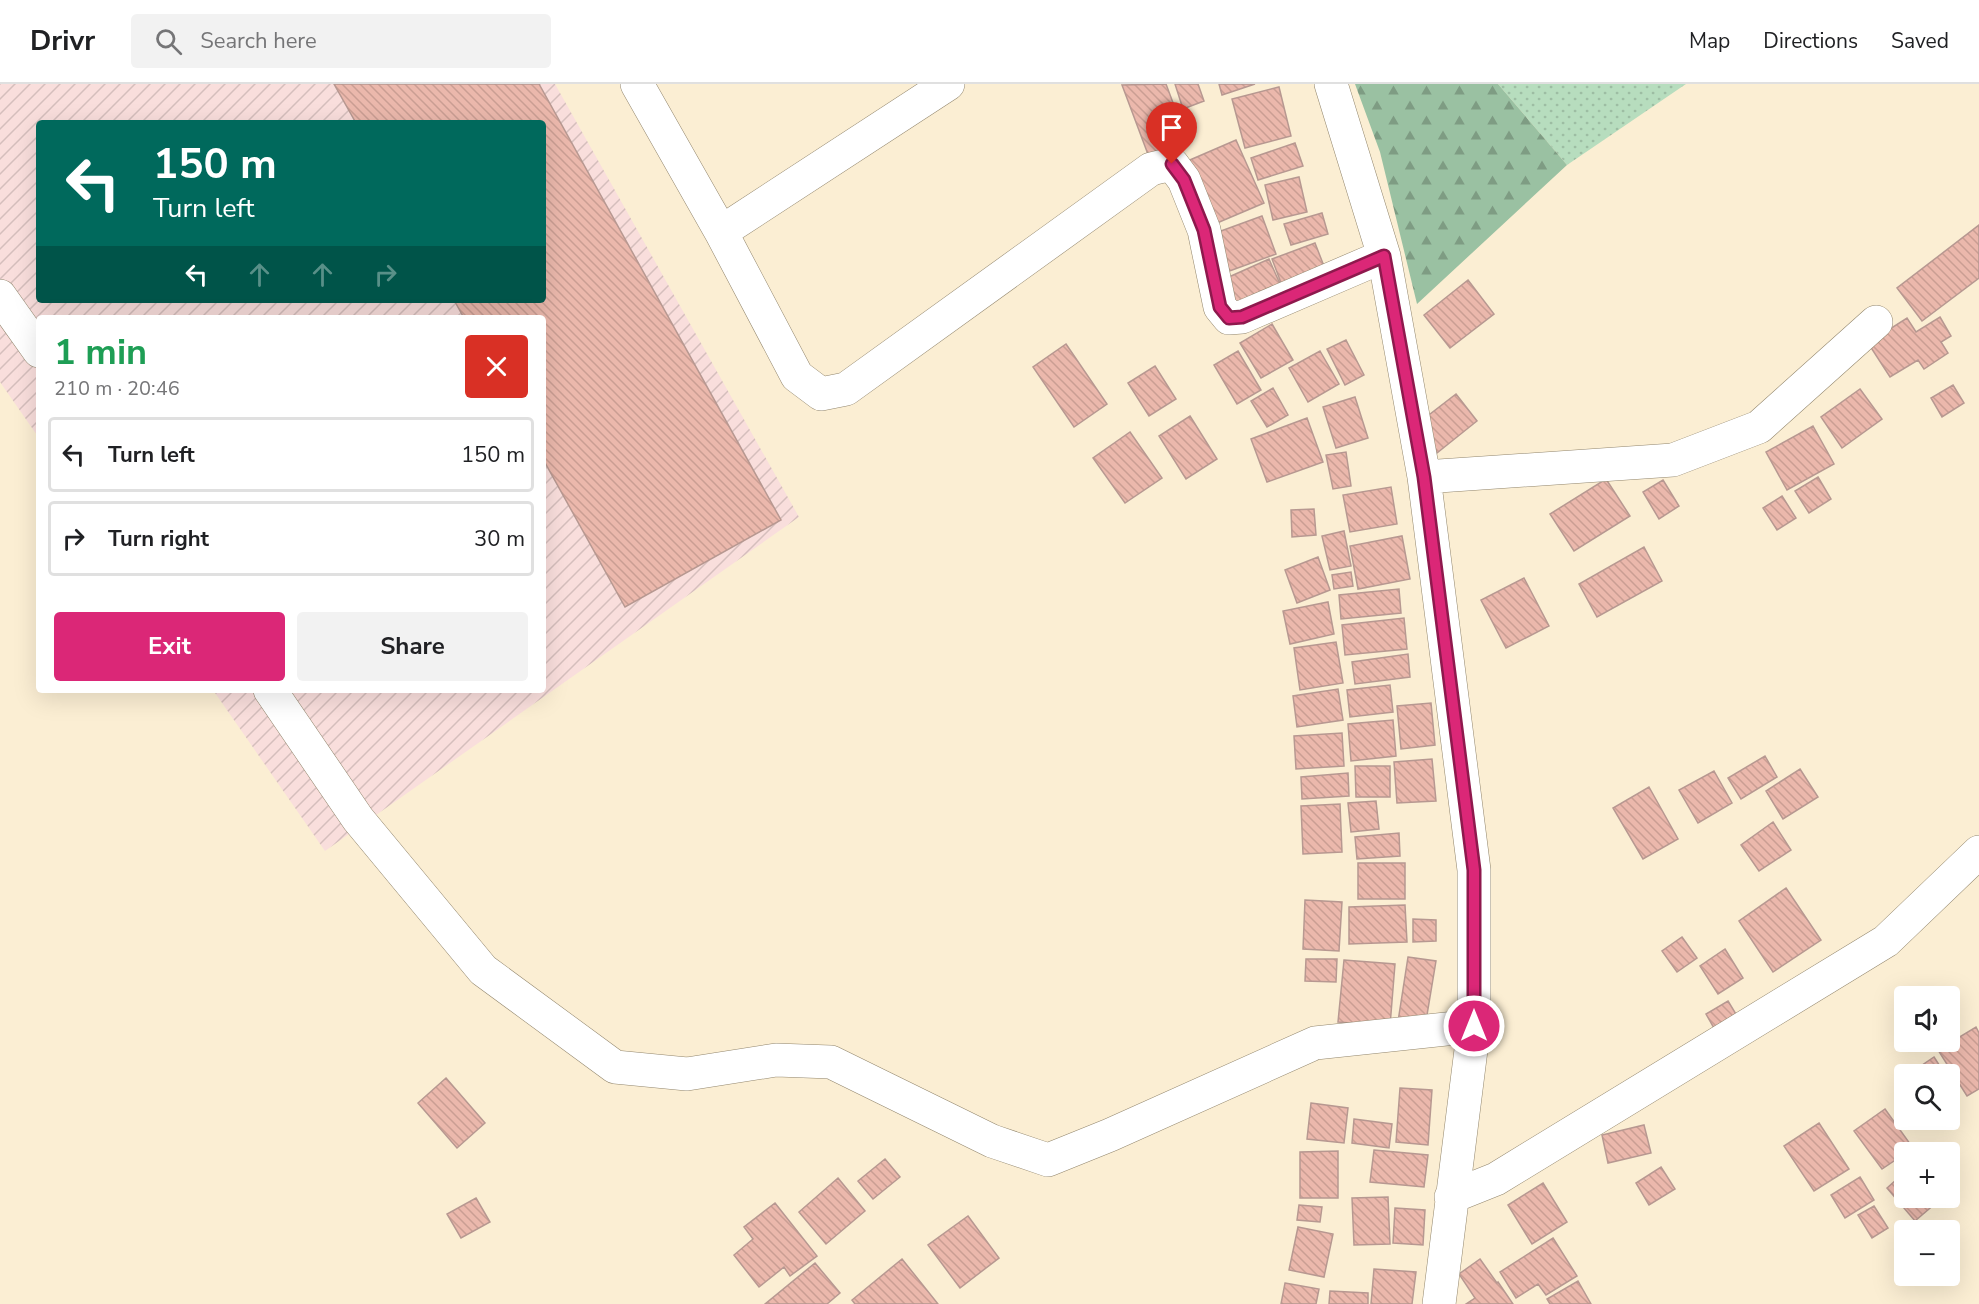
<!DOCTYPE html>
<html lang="en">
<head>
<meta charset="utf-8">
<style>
	:root { --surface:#fff; --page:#f2f2f2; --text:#202124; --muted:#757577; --line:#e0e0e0; --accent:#db2777 }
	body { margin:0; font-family:"Nunito Sans",sans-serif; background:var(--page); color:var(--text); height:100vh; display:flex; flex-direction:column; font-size:22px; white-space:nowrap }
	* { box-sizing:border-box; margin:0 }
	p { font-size:20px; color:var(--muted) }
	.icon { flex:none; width:33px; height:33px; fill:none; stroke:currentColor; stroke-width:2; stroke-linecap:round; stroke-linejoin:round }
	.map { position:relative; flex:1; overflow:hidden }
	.panel { position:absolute; left:36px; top:231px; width:510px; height:378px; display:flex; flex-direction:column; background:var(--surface); border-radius:6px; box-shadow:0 6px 24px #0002 }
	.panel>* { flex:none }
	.guide { position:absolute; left:36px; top:36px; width:510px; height:183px; border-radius:6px; box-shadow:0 6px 24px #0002; background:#00695c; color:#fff; overflow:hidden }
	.controls { position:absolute; left:1894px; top:902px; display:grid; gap:12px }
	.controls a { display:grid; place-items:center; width:66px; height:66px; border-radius:6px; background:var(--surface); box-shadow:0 6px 24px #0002; font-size:30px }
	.pin { position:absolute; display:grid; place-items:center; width:51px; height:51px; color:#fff; margin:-62px -26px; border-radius:50% 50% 50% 0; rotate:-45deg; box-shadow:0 0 6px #0007 }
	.pin .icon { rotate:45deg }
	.me { position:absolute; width:66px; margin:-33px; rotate:0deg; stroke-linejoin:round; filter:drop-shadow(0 0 4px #0008) }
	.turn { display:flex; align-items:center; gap:21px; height:126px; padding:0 18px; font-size:27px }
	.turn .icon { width:78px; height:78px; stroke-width:2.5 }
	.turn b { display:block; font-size:42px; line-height:51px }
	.lanes { display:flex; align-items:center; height:57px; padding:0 18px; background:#0003; justify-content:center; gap:30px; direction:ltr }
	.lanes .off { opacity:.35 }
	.round { display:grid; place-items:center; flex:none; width:63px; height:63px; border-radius:6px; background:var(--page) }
	.summary { display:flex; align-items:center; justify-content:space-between; height:102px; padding:0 18px }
	h1 { font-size:36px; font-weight:700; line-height:45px; color:#1e9e55 }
	.cta { display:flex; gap:12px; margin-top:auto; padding:12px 18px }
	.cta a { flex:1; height:69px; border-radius:6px; background:var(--accent); color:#fff; font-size:24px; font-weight:700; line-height:69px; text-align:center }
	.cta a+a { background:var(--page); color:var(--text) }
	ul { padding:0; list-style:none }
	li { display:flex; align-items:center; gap:18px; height:75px; margin:0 12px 9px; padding:0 6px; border:3px solid var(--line); border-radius:6px }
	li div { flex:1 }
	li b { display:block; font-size:22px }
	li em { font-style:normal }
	header { display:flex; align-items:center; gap:36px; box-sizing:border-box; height:84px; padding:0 30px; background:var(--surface); border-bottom:2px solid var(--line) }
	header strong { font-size:28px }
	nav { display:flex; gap:33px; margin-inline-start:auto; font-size:21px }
	.search { width:420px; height:54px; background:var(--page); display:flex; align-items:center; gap:15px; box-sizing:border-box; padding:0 21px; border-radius:6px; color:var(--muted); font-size:22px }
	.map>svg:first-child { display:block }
</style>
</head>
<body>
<header>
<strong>Drivr</strong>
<div class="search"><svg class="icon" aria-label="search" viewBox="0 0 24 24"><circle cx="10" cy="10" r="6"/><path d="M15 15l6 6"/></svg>Search here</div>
<nav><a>Map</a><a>Directions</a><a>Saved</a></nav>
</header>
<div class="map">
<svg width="1979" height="1220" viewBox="0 0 1979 1220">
	<defs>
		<pattern id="industrial-furrows" width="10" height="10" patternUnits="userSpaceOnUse" patternTransform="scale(1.5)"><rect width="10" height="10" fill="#f9dedc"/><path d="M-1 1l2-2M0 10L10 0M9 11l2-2" fill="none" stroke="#d5bebc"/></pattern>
		<pattern id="grass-dots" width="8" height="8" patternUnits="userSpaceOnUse" patternTransform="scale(1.5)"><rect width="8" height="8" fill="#b7ddbe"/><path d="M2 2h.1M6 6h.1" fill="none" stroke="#9dbda3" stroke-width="1.8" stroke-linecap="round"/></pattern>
		<pattern id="forest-firs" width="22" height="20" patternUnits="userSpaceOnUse" patternTransform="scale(1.5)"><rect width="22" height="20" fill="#9ac1a2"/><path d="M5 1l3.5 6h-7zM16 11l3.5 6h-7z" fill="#7e9c83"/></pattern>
		<pattern id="building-back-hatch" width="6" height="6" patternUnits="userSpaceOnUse" patternTransform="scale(1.5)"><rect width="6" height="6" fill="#ebb8ac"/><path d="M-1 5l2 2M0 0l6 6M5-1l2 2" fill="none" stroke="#ca9e93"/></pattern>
	</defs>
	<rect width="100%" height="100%" fill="#fbeed3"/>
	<path fill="url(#industrial-furrows)" fill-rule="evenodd" d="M0,0h555l244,433 -474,334 -112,-161h330v-372h-504v120l-39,-56zM39,39h504v177h-504z"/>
	<path fill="url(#grass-dots)" d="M1498,0h188l-119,81z"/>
	<path fill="url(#forest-firs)" d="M1355,0h143l69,81 -150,139 -37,-152z"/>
	<path fill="url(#building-back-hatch)" stroke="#b79891" stroke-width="1.5" d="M334,0h205l242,436 -156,87 -82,-148v-141h-79l-10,-18h89v-177h-187z
		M1166,0l22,59 -39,14 -27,-72z
		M1175,0h23l6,17 -21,8z
		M1219,0h36l-33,11z
		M1279,3l12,49 -46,12 -13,-49z
		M1236,56l28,63 -54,23 -27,-63z
		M1295,59l8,23 -45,14 -7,-22z
		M1299,93l8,35 -34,8 -8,-35z
		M1322,129l6,21 -37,11 -7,-21z
		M1262,132l14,38 -52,19 -14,-38z
		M1979,141v53l-57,43 -25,-33z
		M1315,159l14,36 -43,17 -14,-37z
		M1269,175l15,34 -49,22 -15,-34z
		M1468,196l26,34 -44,34 -26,-33z
		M1940,233l11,19 -10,6 7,11 -24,16 -6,-9 -28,17 -22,-34 39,-25 9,14z
		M1272,240l21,36 -32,18 -21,-35z
		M1346,256l18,35 -19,10 -18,-36z
		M1066,260l41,60 -33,23 -41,-60z
		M1238,267l23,39 -24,14 -23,-39z
		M1320,267l19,33 -31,18 -19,-34z
		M1155,282l21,33 -27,17 -21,-33z
		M1953,301l11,18 -22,14 -11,-19z
		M1273,304l15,27 -21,12 -16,-26z
		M1860,305l22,30 -40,29 -21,-31z
		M1456,310l21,27 -40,32 -21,-28z
		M1355,313l13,41 -32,10 -13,-41z
		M1190,332l27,43 -31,20 -27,-43z
		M1307,334l16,44 -56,20 -16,-43z
		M1813,342l21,38 -47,26 -21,-38z
		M1130,348l32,46 -37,25 -32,-45z
		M1346,368l5,34 -18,3 -7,-34z
		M1818,393l13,22 -22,14 -14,-22z
		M1606,395l24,37 -56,35 -24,-37z
		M1663,396l16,26 -20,13 -16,-27z
		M1391,403l6,37 -47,8 -7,-37z
		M1782,412l14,22 -19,12 -14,-22z
		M1314,425l2,26 -24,2 -1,-27z
		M1344,447l7,35 -21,4 -8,-34z
		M1402,452l8,43 -52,10 -8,-43z
		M1644,463l18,34 -65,36 -18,-33z
		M1318,473l12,33 -33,13 -12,-33z
		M1351,488l2,14 -19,3 -2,-14z
		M1524,494l25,48 -43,22 -25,-48z
		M1399,505l2,24 -60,6 -2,-24z
		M1328,518l6,32 -44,10 -7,-33z
		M1404,534l3,31 -62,6 -3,-30z
		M1336,558l7,41 -43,7 -6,-42z
		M1408,570l2,23 -55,7 -3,-22z
		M1390,601l3,27 -43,5 -3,-27z
		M1338,605l5,31 -46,7 -4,-31z
		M1431,619l4,42 -34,4 -4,-43z
		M1393,636l3,36 -45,5 -3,-37z
		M1342,649l2,33 -48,3 -2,-33z
		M1765,672l12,21 -36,22 -13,-21z
		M1432,675l4,42 -39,2 -3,-41z
		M1355,682h35v31h-34z
		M1800,685l18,28 -35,22 -17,-28z
		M1714,687l18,32 -34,20 -19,-33z
		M1348,689l1,23 -47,3 -1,-22z
		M1649,703l29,52 -35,20 -30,-51z
		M1376,717l3,28 -28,3 -3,-29z
		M1340,720l2,48 -39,2 -2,-48z
		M1773,738l18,28 -32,21 -18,-26z
		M1399,749l1,23 -43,3 -2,-22z
		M1358,779h47v36h-47z
		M1786,804l35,52 -48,32 -34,-51z
		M1305,816l37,2 -3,49 -36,-2z
		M1405,821l2,37 -58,2v-37z
		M1413,835l23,1v21l-23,1z
		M1682,853l15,21 -20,14 -15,-21z
		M1725,865l18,29 -25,16 -18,-28z
		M1408,873l28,4 -12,72 -27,-5z
		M1306,875h31l-1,23 -31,-1z
		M1344,876l51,4 -5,62 -52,-4z
		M1728,917l14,23 -23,13 -13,-23z
		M1976,943l3,6v56l-12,7 -29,-46z
		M1934,973l11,17h-36z
		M446,994l39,45 -28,25 -39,-45z
		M1400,1004l32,2 -4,55 -32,-3z
		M1311,1019l37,5 -4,35 -37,-4z
		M1885,1025l28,39 -31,21 -28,-38z
		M1354,1035l38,5 -3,24 -37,-5z
		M1819,1039l30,46 -35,22 -30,-45z
		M1644,1041l7,28 -43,10 -6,-28z
		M1374,1066l54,5 -4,32 -54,-5z
		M1338,1067v47h-38v-46z
		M885,1075l15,18 -27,22 -15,-18z
		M1661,1083l14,22 -26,16 -13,-22z
		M1905,1088v25h38l-28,24 -28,-33z
		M1860,1093l14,23 -29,18 -14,-23z
		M838,1094l27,33 -39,33 -27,-32z
		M1543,1099l24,39 -35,22 -24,-39z
		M1388,1113l2,47 -36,1 -2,-47z
		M476,1114l14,24 -29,16 -14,-24z
		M775,1119l42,53 -27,20 -6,-9 -25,20 -25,-32 19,-16 -9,-12z
		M1299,1121l23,2 -2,15 -23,-2z
		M1874,1122l14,22 -16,10 -14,-23z
		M1395,1124l30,2 -2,35 -30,-2z
		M968,1132l31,42 -39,30 -32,-43z
		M1298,1143l35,7 -9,43 -35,-7z
		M1553,1154l24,38 -31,19 -8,-11 -22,14 -16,-26z
		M902,1175l36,45h-83l-3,-4z
		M1480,1175l17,24 1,-1 15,22h-47l9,-6 -16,-24z
		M815,1179l25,30 -13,11h-62z
		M1374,1185l42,3 -4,32h-41z
		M1578,1197l13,23h-41l-3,-5z
		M1285,1199l34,6 -3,15h-35z
		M1330,1207l38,2v11h-39z"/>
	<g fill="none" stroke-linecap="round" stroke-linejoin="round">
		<g stroke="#92866d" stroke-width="34">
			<path id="minor" d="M637,0l84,148 76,144 24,18 25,-5 305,-220 21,-5 12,16 20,50 16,77 9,11 13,-1 142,-61
				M1331,0l53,172 40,221 50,393v156l-35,278
				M721,148l227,-148
				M0,212l39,55
				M1424,393l249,-17 86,-33 117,-105
				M270,606l88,129 125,151 132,97 72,7 89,-14 55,2 161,79 56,19 62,-25 205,-92 159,-17
				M1451,1113l45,-18 390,-238 93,-89"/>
		</g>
		<use href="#minor" stroke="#fff" stroke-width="33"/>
	</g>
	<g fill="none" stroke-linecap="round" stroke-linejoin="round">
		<g stroke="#8e194d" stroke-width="15">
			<path id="route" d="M1172,80l12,16 20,50 16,77 9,11 13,-1 142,-61 40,221 50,393v156"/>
		</g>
		<use href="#route" stroke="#db2777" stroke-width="10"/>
	</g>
</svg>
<div class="controls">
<a><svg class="icon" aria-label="sound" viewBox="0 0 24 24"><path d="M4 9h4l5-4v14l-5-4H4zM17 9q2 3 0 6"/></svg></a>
<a><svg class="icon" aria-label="search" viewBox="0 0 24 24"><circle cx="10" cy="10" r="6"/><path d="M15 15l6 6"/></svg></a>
<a>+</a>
<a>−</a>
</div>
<div class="pin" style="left:1172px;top:80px;background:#d93025"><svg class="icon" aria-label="arrive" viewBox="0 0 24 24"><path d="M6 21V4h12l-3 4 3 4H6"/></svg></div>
<svg class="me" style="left:1474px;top:942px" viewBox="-20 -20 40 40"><circle r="17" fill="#db2777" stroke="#fff" stroke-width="3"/><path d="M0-11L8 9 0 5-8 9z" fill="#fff"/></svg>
<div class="guide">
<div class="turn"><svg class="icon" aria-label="left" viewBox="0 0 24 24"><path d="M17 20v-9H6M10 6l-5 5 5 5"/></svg><div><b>150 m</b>Turn left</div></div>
<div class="lanes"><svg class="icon" aria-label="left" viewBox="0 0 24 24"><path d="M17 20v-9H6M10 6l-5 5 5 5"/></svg><svg class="icon off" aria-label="ahead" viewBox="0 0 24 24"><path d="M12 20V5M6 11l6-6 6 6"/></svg><svg class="icon off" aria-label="ahead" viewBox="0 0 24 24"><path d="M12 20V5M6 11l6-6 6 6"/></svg><svg class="icon off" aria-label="right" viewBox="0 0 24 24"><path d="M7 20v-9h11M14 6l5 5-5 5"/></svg></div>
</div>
<section class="panel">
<div class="summary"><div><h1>1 min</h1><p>210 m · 20:46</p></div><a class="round" style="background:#d93025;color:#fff"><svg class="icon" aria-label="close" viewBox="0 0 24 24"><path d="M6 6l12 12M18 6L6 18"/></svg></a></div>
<ul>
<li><svg class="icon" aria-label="left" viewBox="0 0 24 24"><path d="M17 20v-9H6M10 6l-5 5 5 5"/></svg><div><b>Turn left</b></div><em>150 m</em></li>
<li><svg class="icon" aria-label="right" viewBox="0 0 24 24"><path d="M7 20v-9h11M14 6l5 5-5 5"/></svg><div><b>Turn right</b></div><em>30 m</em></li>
</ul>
<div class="cta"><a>Exit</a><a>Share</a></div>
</section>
</div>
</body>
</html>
